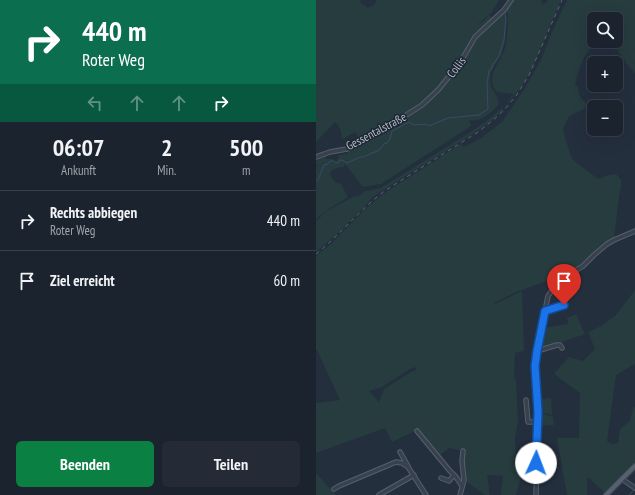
<!DOCTYPE html>
<html lang="de">
<head>
<meta charset="utf-8">
<style>
	:root { --surface:#1b232e; --page:#242b36; --text:#f1f3f6; --muted:#a0a4aa; --line:#39404a; --accent:#0b8043 }
	body { margin:0; font-family:"PT Sans Narrow",sans-serif; background:var(--page); color:var(--text); height:100vh; display:flex; flex-direction:column; font-size:15px; white-space:nowrap }
	* { box-sizing:border-box; margin:0 }
	p { font-size:13px; color:var(--muted) }
	.icon { flex:none; width:22px; height:22px; fill:none; stroke:currentColor; stroke-width:2; stroke-linecap:round; stroke-linejoin:round }
	.map { position:relative; flex:1; overflow:hidden }
	.details { display:flex; flex-direction:column; background:var(--surface); width:316px }
	.details>* { flex:none }
	.top-card { background:#0b6e4f; color:#fff; overflow:hidden }
	.fabs { position:absolute; left:271px; top:12px; display:grid; gap:8px }
	.fabs a { display:grid; place-items:center; width:36px; height:36px; border-radius:6px; background:var(--surface); box-shadow:0 4px 16px #0002,0 0 0 1px var(--line); font-size:20px }
	.pin { position:absolute; display:grid; place-items:center; width:34px; height:34px; color:#fff; margin:-41px -17px; border-radius:50% 50% 50% 0; rotate:-45deg; box-shadow:0 0 4px #0007 }
	.pin .icon { rotate:45deg }
	.me { position:absolute; width:44px; margin:-22px; rotate:2deg; stroke-linejoin:round; filter:drop-shadow(0 0 3px #0008) }
	.turn { display:flex; align-items:center; gap:14px; height:84px; padding:0 16px; font-size:18px }
	.turn .icon { width:52px; height:52px; stroke-width:2.5 }
	.turn b { display:block; font-size:28px; line-height:34px }
	.lanes { display:flex; align-items:center; height:38px; padding:0 16px; background:#0003; justify-content:center; gap:20px; direction:ltr }
	.lanes .off { opacity:.35 }
	.eta { display:flex; justify-content:space-evenly; align-items:center; height:68px; text-align:center }
	.eta b { font-size:24px; font-weight:700; line-height:28px }
	.button { display:flex; gap:8px; margin-top:auto; padding:8px 16px }
	.button a { flex:1; height:46px; border-radius:6px; background:var(--accent); color:#fff; font-size:16px; font-weight:700; line-height:46px; text-align:center }
	.button a+a { background:var(--page); color:var(--text) }
	ul { padding:0; list-style:none }
	li { display:flex; align-items:center; gap:12px; height:60px; padding:0 16px; border-top:1px solid var(--line) }
	li div { flex:1 }
	li b { display:block; font-size:15px }
	li em { font-style:normal }
	main { display:flex; flex:1; min-height:0 }
	.map>svg:first-child { display:block }
</style>
</head>
<body>
<main>
<section class="details">
<div class="top-card">
<div class="turn"><svg class="icon" aria-label="right" viewBox="0 0 24 24"><path d="M7 20v-9h11M14 6l5 5-5 5"/></svg><div><b>440 m</b>Roter Weg</div></div>
<div class="lanes"><svg class="icon off" aria-label="left" viewBox="0 0 24 24"><path d="M17 20v-9H6M10 6l-5 5 5 5"/></svg><svg class="icon off" aria-label="ahead" viewBox="0 0 24 24"><path d="M12 20V5M6 11l6-6 6 6"/></svg><svg class="icon off" aria-label="ahead" viewBox="0 0 24 24"><path d="M12 20V5M6 11l6-6 6 6"/></svg><svg class="icon" aria-label="right" viewBox="0 0 24 24"><path d="M7 20v-9h11M14 6l5 5-5 5"/></svg></div>
</div>
<div class="eta">
<div><b>06:07</b><p>Ankunft</p></div>
<div><b>2</b><p>Min.</p></div>
<div><b>500</b><p>m</p></div>
</div>
<ul>
<li><svg class="icon" aria-label="right" viewBox="0 0 24 24"><path d="M7 20v-9h11M14 6l5 5-5 5"/></svg><div><b>Rechts abbiegen</b><p>Roter Weg</p></div><em>440 m</em></li>
<li><svg class="icon" aria-label="arrive" viewBox="0 0 24 24"><path d="M6 21V4h12l-3 4 3 4H6"/></svg><div><b>Ziel erreicht</b></div><em>60 m</em></li>
</ul>
<div class="button"><a>Beenden</a><a>Teilen</a></div>
</section>
<div class="map">
<svg width="319" height="495" viewBox="0 0 319 495">
	<rect width="100%" height="100%" fill="#242f3e"/>
	<path fill="#263c3f" fill-rule="evenodd" d="M0,0h44l1,3 7,5 6,-3 3,-5h122l-7,12 -15,13 7,-4 5,-6 4,4 -11,10 -24,33c-4,5 -10,8 -12,14l-14,18 -9,8 -38,23v2l-11,7 -13,7 -6,-9 -12,7h-1c-1,-9 -1,-11 -7,-17l-19,20z
		M196,0h29l1,4 4,-1 2,-3h13l-31,73 -11,17 -11,13v-2l6,-7 -17,-2c-13,-15 2,-27 7,-41 3,-8 3,-17 4,-25 0,-6 1,-11 -2,-15z
		M251,0h68v73c-9,-8 -16,-22 -24,-32h5v-22h-22v22h10c-20,5 -24,26 -29,43l3,3 1,8 8,10 -3,4 -15,7 -6,12 2,10 7,21 26,20 10,-4 8,-1 5,6v6l-2,10 -5,43 -32,27 -13,7c-4,0 -6,0 -9,3l-46,17 -18,9h-1v2c9,-4 18,-9 27,-13l2,60 -9,2 -1,24 2,3 2,42 -3,16 1,16h11l-11,41h-15l2,-19 -16,-1 3,20h-5l-21,-15 -1,-29 -14,-3 -10,8 -22,-26 -25,12 -7,-14 -69,25v-50l24,-3 -23,-50h-1v-94l15,-12 33,-34 19,-16 78,-50 3,3 17,-9 21,-16 23,-34 16,-28 11,-28zM100,367v3l-5,2 -27,17 -5,13 -10,-11 13,-4 28,-18z
		M187,13h1c3,4 3,9 2,14 0,10 -1,19 -5,28 -4,8 -11,15 -11,25 -1,10 11,17 8,25 -2,3 -5,5 -7,7 -7,6 -12,10 -22,8l2,6 -90,58 -18,3 -18,-23 -2,3h-3l-8,3 -2,4c3,6 4,9 11,10l7,13 -19,12 -13,10v-52l2,-2v-1l-2,1v-7l13,-5 1,1 -6,5h7l6,2 2,-6 8,-1 2,-5 25,-11 50,-33c13,-10 25,-25 35,-39 5,-6 8,-12 12,-18 7,-13 20,-26 32,-34z
		M186,108l1,2c-16,16 -35,27 -54,39 -26,17 -52,32 -78,49l-2,4 -34,34 -19,16v-31l11,-10 26,-14 5,-1 5,-2 -1,-2 19,-4 88,-55 15,-10z
		M319,290v74l-19,11 -9,66 5,3 6,-1 2,-14 10,-8 3,-13 2,-1v57l-29,30 -17,-16h-2v17h-20l-10,-57h22l1,-45 -26,-19 15,-17 14,4 12,-12 -7,-17 13,-6 14,-10z
		M260,314l9,20 -47,16 4,-22 26,-4 -1,-6z
		M235,398l1,17 -13,-3 -1,-13z
		M223,413l14,4 1,8 -15,1z
		M0,473l20,22h-20z"/>
	<g fill="none" stroke-linecap="round" stroke-linejoin="round">
		<path stroke="#394c67" stroke-width="1" d="M0,181l2,-1 6,-15 4,-1 1,-2c3,-2 5,-1 7,1l3,-1 1,-2h2l5,3 13,-6h3l9,-4 6,-2 6,-7 3,-1 3,-4 2,-8 17,-9 5,3 12,-1 3,2 19,-8 31,-3 9,-6 -1,-25 2,-14 3,-2v-2l7,-10 5,-16 2,-21 -1,-6 9,-13
			M313,495l5,-5"/>
		<g stroke="#565f6c" stroke-width="5.5">
			<path id="minor" d="M0,157l14,-5 17,-3 28,-14 47,-30 16,-15 22,-27 15,-26 29,-27 7,-10
				M229,311l19,-6
				M221,351l20,-6h3l2,3
				M210,400l2,22h10
				M101,431l33,40 6,6 6,9
				M84,452l8,14
				M125,478l8,3 5,-6
				M306,479l13,9
				M18,489l5,-3 57,-24 6,1 6,4 18,28
				M63,495l35,-20
				M144,495l4,-15 -2,-19 1,-10
				M220,495l2,-83 -3,-46 2,-15 11,-55 5,-7 10,-11 20,-12 11,-11 13,-11 7,-4 21,-9"/>
		</g>
		<g stroke="#414a57" stroke-width="6">
			<path id="major" d="M290,495l29,-29"/>
		</g>
		<use href="#minor" stroke="#38414e" stroke-width="3.5"/>
		<use href="#major" stroke="#56606e" stroke-width="4"/>
		<path stroke="#5a6575" stroke-width="1" stroke-dasharray="4 4" stroke-linecap="butt" d="M0,254c25,-20 44,-45 70,-64l92,-58 14,-11 12,-11 12,-14 13,-21 33,-75"/>
	</g>
	<g fill="none" stroke-linecap="round" stroke-linejoin="round">
		<g stroke="#114b97" stroke-width="10">
			<path id="route" d="M220,463l2,-51 -3,-46 2,-15 8,-40 19,-6"/>
		</g>
		<use href="#route" stroke="#1a73e8" stroke-width="7"/>
	</g>
	<g text-anchor="middle" dominant-baseline="central" stroke-width="3" stroke-linejoin="round" paint-order="stroke">
		<g font-size="12" fill="#b4bcc9" stroke="#1d2633">
			<text transform="translate(140 67) rotate(-53)">Collis</text>
			<text transform="translate(60 131) rotate(-28)">Gessentalstraße</text>
		</g>
	</g>
</svg>
<div class="fabs">
<a><svg class="icon" aria-label="search" viewBox="0 0 24 24"><circle cx="10" cy="10" r="6"/><path d="M15 15l6 6"/></svg></a>
<a>+</a>
<a>−</a>
</div>
<div class="pin" style="left:248px;top:305px;background:#d93025"><svg class="icon" aria-label="arrive" viewBox="0 0 24 24"><path d="M6 21V4h12l-3 4 3 4H6"/></svg></div>
<svg class="me" style="left:220px;top:463px" viewBox="-20 -20 40 40"><circle r="19" fill="#fff"/><path d="M0-13L10 11 0 6-10 11z" fill="#1a73e8"/></svg>
</div>
</main>
</body>
</html>
